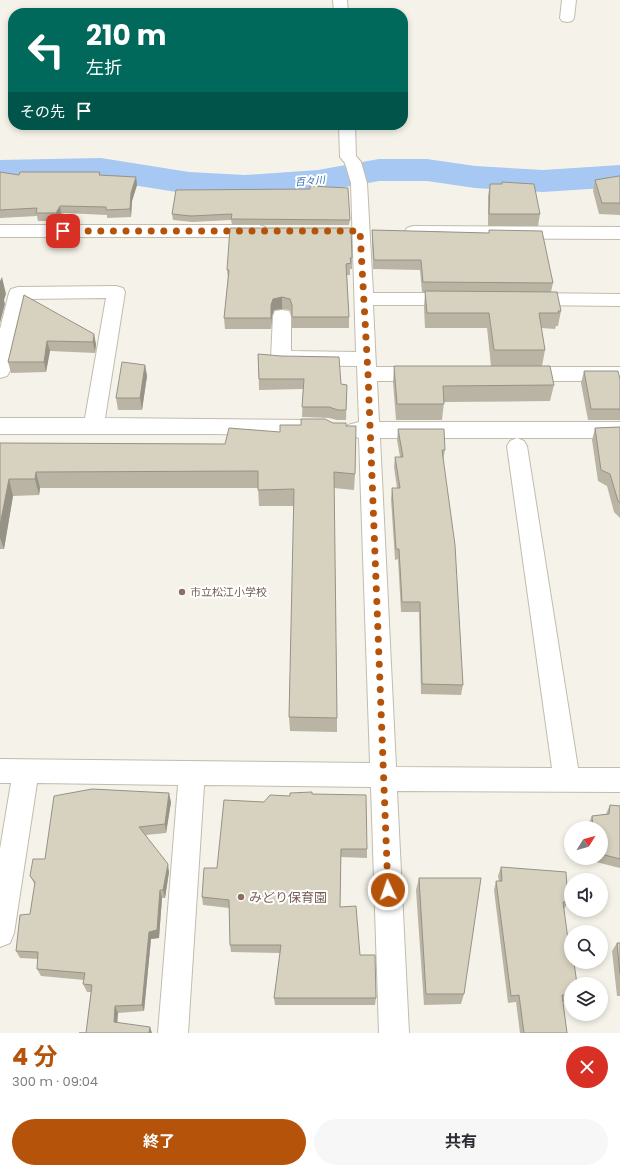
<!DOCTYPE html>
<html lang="ja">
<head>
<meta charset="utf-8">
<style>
	:root { --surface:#fff; --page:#f7f7f7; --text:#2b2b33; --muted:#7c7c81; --accent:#b45309 }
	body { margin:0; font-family:Poppins,"Noto Sans JP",sans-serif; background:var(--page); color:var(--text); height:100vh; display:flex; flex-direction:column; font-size:15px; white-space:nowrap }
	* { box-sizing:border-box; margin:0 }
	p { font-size:13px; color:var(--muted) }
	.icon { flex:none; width:22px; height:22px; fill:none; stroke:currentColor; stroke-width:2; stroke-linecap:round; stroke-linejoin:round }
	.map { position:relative; height:1033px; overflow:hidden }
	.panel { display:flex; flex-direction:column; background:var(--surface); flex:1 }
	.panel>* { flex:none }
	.guide { position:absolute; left:8px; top:8px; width:400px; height:122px; border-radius:16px; box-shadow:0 2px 6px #0003; background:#00695c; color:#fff; overflow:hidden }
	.needle { width:26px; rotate:53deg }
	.buttons { position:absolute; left:564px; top:821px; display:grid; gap:8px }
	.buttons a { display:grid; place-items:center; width:44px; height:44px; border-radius:50%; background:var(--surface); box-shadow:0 2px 6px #0003; font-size:20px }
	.pin { position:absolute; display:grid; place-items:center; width:34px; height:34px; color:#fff; margin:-17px; border-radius:8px; box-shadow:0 2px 6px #0006 }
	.me { position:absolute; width:44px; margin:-22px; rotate:357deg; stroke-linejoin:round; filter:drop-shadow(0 0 3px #0008) }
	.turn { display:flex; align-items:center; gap:14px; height:84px; padding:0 12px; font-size:18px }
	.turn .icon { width:52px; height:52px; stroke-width:2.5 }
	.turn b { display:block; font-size:28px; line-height:34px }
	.then { display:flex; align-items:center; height:38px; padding:0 12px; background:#0003; gap:8px; font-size:15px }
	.round { display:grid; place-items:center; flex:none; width:42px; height:42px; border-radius:21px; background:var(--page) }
	.overview { display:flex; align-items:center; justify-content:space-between; height:68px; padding:0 12px }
	h1 { font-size:24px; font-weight:700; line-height:30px; color:var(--accent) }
	.cta { display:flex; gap:8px; margin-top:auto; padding:8px 12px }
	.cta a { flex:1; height:46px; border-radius:24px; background:var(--accent); color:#fff; font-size:16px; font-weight:700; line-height:46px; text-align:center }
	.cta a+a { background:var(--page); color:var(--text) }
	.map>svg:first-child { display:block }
</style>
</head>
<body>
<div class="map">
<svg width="620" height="1033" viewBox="0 0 620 1033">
	<rect width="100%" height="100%" fill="#f5f3e9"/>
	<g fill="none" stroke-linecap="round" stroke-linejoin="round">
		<path fill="#a6c8f2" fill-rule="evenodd" d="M101,158l88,14 56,3 73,-5 61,-11h48l48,7 68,4 77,-5v22l-77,5 -68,-4 -48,-7h-48l-61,11 -73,5 -56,-3 -88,-14 -101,2v-22z"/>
		<g stroke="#c1bcac" stroke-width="2">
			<path id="minor" d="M333,0h14l1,13h-14z
				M562,0h14l-2,18 -2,3 -5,1 -5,-1 -2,-3z
				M339,125h16l1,31 5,6 6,21 6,110h82l7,2 2,4 -2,4 -7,2h-82l3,62h47l7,2 3,5 -3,5 -7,2h-46l2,41h241v16h-240l16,329 156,1 -45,-322 3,-5 7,-3 7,3 3,5 51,322h42v24l-223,-1 12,242h-30l-8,-246 -167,-2 -16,248h-30l20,-248 -141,-2 -23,150 -4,10 -10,4v-98l11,-66h-11v-24l370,4 -11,-325 -11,-3 -3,-5 3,-5 11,-3 -2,-56 -76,-1 -7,-2 -3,-5 2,-42 2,-5 7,-1 7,1 2,5v35l65,1 -5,-169 -6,-20 -5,-6z
				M0,225h259l6,2 3,4 -3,4 -6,2h-259z
				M413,226l207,1v12l-207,-1 -6,-2 -3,-4 3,-4z
				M116,286l7,2 2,4 -20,126 204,2 7,3 3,5 -3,5 -7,3 -96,-2h-213v-16h85l21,-120 -80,1 -16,72 -3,5 -7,2v-49l9,-36 2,-4 7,-2z
				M529,293l91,1v12l-91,-1 -7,-2 -2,-4 2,-4z
				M521,367h99v14h-99l-7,-2 -3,-5 3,-5z"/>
		</g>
		<use href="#minor" fill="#fff" fill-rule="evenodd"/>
	</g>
	<path fill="#b9b4a4" d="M0,172l19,3 81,-3v3l36,2 1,8 -5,16 -1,16 -24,1v-3l-42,-2 -4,1 -3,7h-20l-1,-5 -37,2z
		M620,176v39l-21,-1 -6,-23 2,-11z
		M490,184l50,30 -2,12h-50v-30z
		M176,190l174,30 -1,5h-117l-1,-5 -39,2 -19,-2 -1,-6z
		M372,230l117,3v-3l64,53 -2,9 10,19 -3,15h-2l-1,3 -14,-1 4,22 -3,16h-51l-4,-38h-62l-1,-21 1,-15h-3l-2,-22 -47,-1 -1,-29z
		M352,258v11h-2v6h-3l2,42v11h-57v-12l-2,-6 -8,-1 -8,1 -2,6 -1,13h-46l-1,-11 4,-40 -1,-8z
		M24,295l72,49 -1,9 -45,-2 -4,21 -35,1 -3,-11z
		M258,354l83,30 6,1 -1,35h-9l-8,-2 -27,-1 1,-28 -44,1z
		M145,365l2,11 -5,34h-24l-2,-12z
		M394,366l160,19 -4,16 -106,1 -2,18h-46l-3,-38z
		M584,371l36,8v41h-32l-7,-37z
		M333,423l13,3 9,48 -1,16 -20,-2 3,230v14l-47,-1 -1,-14 5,-211h-35l-1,-18h-218l-1,7 -26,1 -9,53h-4v-106l225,1 55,-12 21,-7z
		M620,427v92v-1l-6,-6 -7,-26 -9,-5 -6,-41 3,-12z
		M398,429l47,21 -2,11 20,224 -2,10 -40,-1 -2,-82h-18l-3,-53 -3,1 -4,-61 1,-11h5l-3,-21 1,-10h5l-3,-17z
		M312,794l55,55v9l-26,-1 -1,50 20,48 16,43 -1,7h-100l-1,-7 6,-45 -49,-1 -1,-7 -1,-37 -26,-3 -1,-8 15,-29 47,-66 26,-6z
		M171,802l-5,31 -20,2 23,37 -4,26h-3l-3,40 -8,1 -7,72 -26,2 -32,20 5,-41h-4l-4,-8 1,-4 -43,-4 -4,-7 1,-10 -18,-1 -4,-7 14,-37 5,-29 -5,-9 15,-17z
		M610,805l10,1v62l-28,-7 -1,-3h10v-30h-12l-1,-3 4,-9 14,-2z
		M501,867l67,35 -4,7 7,75v18h-8l4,31h-47l-4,-31 -8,1 -14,-113 2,-9h3l-1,-5z
		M419,878l45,116 -3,10 -37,1 -8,-115z
		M617,943h3v53h-3l-5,-45z"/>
	<path fill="#969286" d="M136,177l1,8 -5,16 -1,16 -1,-8 1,-16z
		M60,206l1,8 -3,7 -2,-8z
		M2,277l4,17 -2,6 1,4 -5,19v-42z
		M282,297v12l-8,1 -2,6 -1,13v-24l2,-6z
		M94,334l2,10 -1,9 -2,-11z
		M47,341l3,10 -4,21 -2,-10z
		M145,365l2,11 -5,34 -2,-12z
		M36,472l4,16 -1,7 -4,-16z
		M9,479l4,17 -9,53 -4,-11v-13z
		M169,793l2,9 -5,31 -1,-9z
		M168,864l1,8 -4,26 -2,-8z
		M160,890l2,8 -3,40 -8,1 -7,72 -2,-6 7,-73z
		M115,1006l3,7 -1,16 -3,-7z
		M150,1027l2,6h-3z"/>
	<path fill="#d7d1bf" stroke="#969286" d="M0,172l19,3 1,-3h80l-1,3 37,2 -5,16 -1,16 -24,1v-3l-42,-1h-4l-4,7h-20l1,-5 -37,2z
		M619,176h1v27h-18l-7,-23z
		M502,182l32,2 6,30h-51l1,-30h12z
		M310,186l38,2 2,32 -119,-1 1,-5 -41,2 -19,-2 4,-24 134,-1z
		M230,228h121l1,30h-2l1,5 -5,1 3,53h-57v-12l-2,-6 -8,-2 -9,2 -2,6v13h-47l5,-48h-2z
		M372,230l117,3v-3l53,1 11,52 -130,-1 -2,-22h-47z
		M425,291l132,1 4,19h-3l1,2h-20l6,37h-51l-5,-37h-62z
		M24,295l70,39 -1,8 -46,-1 -3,21h-36z
		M258,354l23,2 58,1 2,27 6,1 -1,25h-8l-9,-3h-27l2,-28h-45z
		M122,362l23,3 -5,33h-24z
		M394,366h156l4,19 -111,1 1,18h-47z
		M584,371h34l2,8v30h-29z
		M301,419h24l8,4h13v3h10l-1,48 -21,-2 3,246 -48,-1 5,-228 -36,1v-19l-222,1 -1,7h-26l-9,46v-82l225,1 4,-16 51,4v-7h21z
		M620,427v76l-2,-2 -8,-27 -9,-4 -6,-42z
		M398,429h46l1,21h-3l13,95 8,140 -41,-1 -2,-82h-18l-3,-53h-3l-4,-61h8l-5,-31h8z
		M92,789l77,4 -4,31 -26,3 29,37 -5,26h-3l-3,40 -8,2 -7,73 -27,1 -1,16 36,5 -1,6h-70h7l6,-48 -9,-1 2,-11 -48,-4 1,-17 -22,-1 4,-36 10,-1 5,-32 -5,-6 3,-17h12l9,-63z
		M312,792v2l54,1 1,54h-26l-1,58 16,-1 4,49h15l1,43h-102l7,-53h-51l-1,-45 -27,-3 2,-29h13l7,-68 40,2 6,-7 20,1v-3z
		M610,805l10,1v53l-19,-5v-26h-8l-1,-12 17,-2z
		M501,867l65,5 2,30h-5l8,60v1h3l3,21h-6v11h-9l5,38h-43l-5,-38 -8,1 -15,-115h6z
		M419,878h62l-17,116h-38z
		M617,943h3v31z"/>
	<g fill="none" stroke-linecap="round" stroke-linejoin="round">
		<path stroke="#b45309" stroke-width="7" stroke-dasharray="0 12.6" d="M63,231h297l8,143 20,516"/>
	</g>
	<g fill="#8d6e63" stroke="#fff" stroke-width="1.5">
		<circle cx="182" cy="592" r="4"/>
		<circle cx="241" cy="897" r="4"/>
	</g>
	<g text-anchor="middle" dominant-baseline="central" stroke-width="4" stroke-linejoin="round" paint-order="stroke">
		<g font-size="10" font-style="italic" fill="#2e6ab7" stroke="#fff">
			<text transform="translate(310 181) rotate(-5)">百々川</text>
		</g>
		<g font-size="11" fill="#785e54" stroke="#fff" text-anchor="start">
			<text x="190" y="592">市立松江小学校</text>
		</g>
		<g font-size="13" fill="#785e54" stroke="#fff" text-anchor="start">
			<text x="249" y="897">みどり保育園</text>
		</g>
	</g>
</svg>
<div class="buttons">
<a><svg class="needle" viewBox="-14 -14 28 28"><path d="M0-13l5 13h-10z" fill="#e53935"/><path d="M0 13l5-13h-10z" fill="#7c7c81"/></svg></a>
<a><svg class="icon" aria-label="sound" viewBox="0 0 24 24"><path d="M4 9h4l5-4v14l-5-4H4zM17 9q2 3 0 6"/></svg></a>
<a><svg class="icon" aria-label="search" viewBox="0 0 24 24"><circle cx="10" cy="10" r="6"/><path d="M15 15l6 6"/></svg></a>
<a><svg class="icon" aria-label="layers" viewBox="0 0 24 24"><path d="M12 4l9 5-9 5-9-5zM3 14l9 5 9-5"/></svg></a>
</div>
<div class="pin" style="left:63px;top:231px;background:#d93025"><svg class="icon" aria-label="arrive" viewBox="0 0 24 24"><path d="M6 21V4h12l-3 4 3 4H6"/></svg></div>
<svg class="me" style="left:388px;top:890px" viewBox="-20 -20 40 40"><circle r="17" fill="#b45309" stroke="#fff" stroke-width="3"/><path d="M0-11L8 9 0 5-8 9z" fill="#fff"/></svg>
<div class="guide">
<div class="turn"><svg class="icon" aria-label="left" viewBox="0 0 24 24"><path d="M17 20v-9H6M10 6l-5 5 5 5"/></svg><div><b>210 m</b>左折</div></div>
<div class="then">その先<svg class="icon" aria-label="arrive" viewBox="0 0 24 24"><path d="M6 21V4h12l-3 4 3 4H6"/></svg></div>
</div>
</div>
<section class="panel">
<div class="overview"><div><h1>4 分</h1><p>300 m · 09:04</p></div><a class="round" style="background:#d93025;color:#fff"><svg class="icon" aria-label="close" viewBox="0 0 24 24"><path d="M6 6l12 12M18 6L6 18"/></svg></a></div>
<div class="cta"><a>終了</a><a>共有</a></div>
</section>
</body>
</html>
